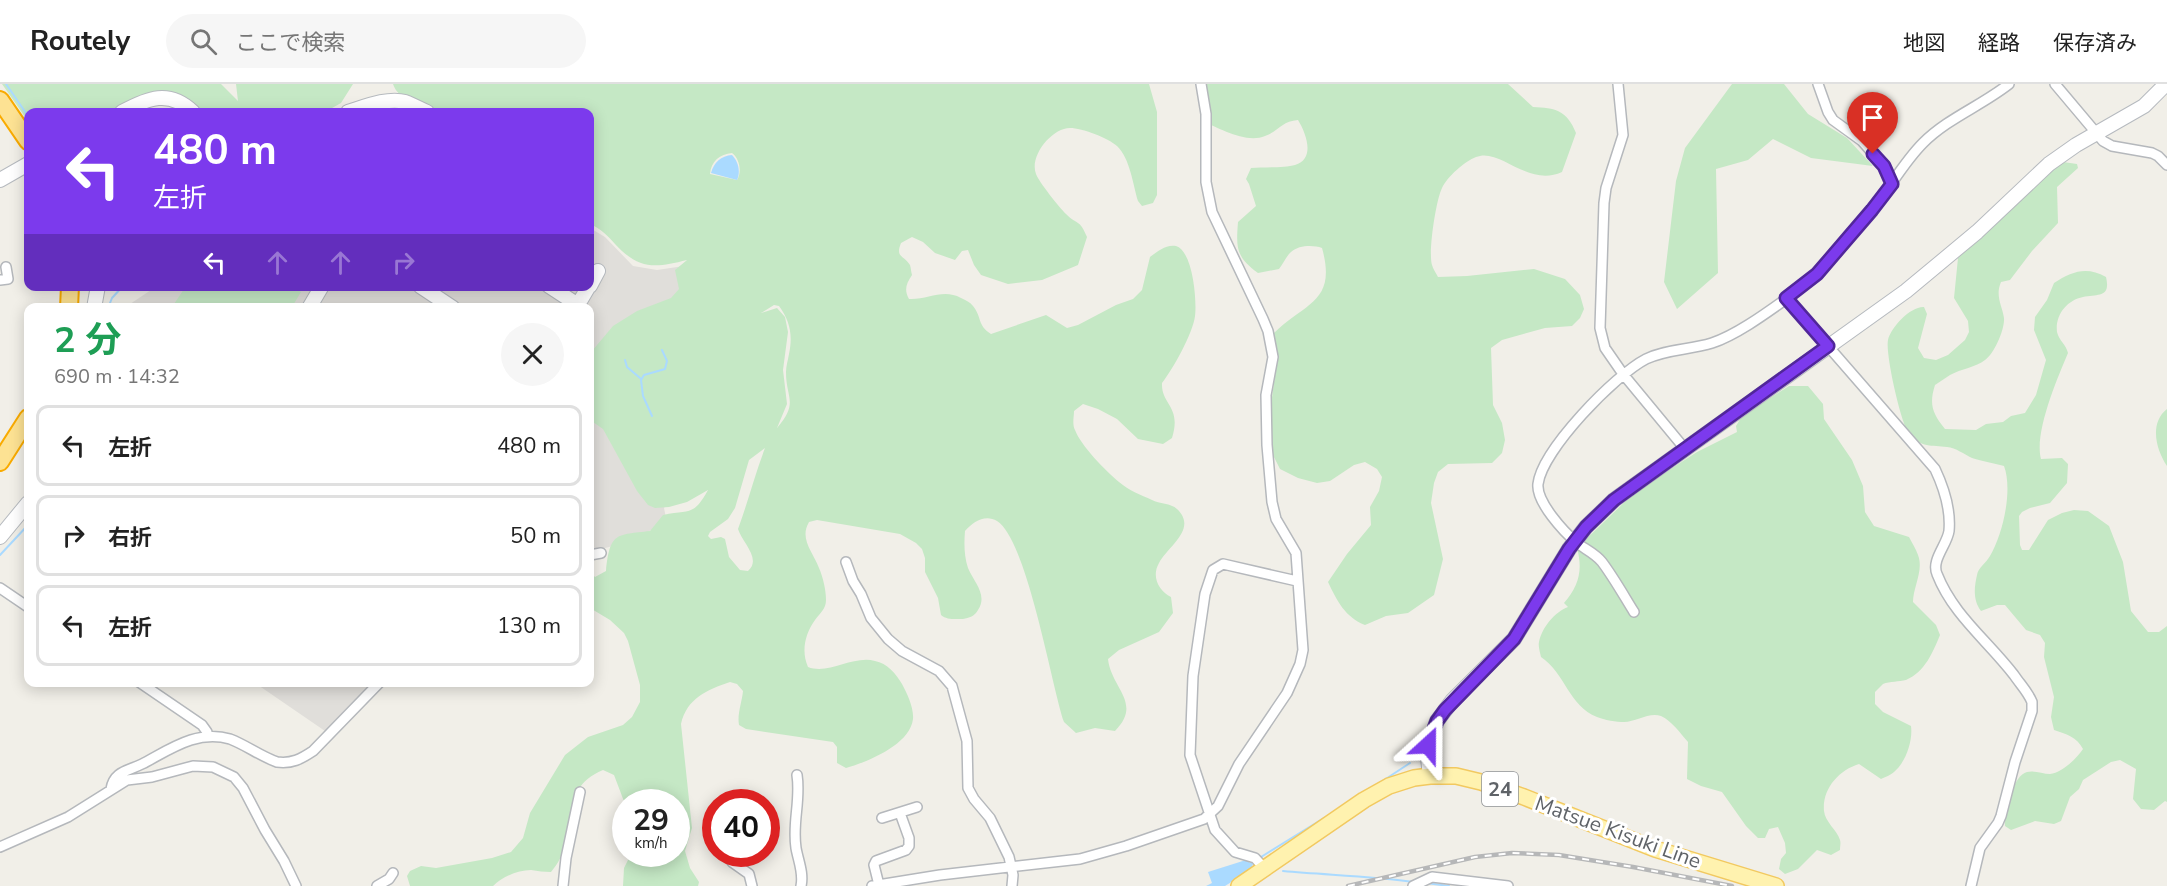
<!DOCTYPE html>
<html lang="ja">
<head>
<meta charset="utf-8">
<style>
	:root { --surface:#fff; --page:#f6f6f6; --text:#222; --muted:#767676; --line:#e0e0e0 }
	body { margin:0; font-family:"Nunito Sans","Noto Sans JP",sans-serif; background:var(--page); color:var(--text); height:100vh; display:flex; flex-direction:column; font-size:22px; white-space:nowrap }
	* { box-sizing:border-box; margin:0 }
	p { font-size:20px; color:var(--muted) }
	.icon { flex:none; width:33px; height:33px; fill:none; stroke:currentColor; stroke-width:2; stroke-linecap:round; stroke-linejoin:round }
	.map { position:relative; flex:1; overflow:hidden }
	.drawer { position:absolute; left:24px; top:219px; width:570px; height:384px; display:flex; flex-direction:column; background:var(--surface); border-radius:12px; box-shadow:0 3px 15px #0003 }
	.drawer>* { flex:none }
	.banner { position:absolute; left:24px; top:24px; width:570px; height:183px; border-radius:12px; box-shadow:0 3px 15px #0003; background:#7c3aed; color:#fff; overflow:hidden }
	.speed { position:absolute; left:612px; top:705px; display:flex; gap:12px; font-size:30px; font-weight:700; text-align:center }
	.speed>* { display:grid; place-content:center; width:78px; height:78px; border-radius:50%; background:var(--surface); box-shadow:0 3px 15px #0003; line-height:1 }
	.speed small { font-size:15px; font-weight:400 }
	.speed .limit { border:9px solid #d22; background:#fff; color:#111 }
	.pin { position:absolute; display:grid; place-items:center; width:51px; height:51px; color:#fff; margin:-62px -26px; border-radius:50% 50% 50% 0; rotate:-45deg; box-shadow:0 0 6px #0007 }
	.pin .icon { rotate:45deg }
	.me { position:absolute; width:66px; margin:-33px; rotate:24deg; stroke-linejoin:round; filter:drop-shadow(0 0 4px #0008) }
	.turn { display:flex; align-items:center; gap:21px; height:126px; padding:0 30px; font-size:27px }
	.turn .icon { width:78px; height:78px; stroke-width:2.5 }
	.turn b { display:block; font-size:42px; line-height:51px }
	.lanes { display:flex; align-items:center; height:57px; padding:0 30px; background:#0003; justify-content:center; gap:30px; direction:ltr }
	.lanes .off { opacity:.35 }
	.round { display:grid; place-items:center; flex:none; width:63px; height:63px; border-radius:32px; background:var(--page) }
	.overview { display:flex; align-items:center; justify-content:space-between; height:102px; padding:0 30px }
	h1 { font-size:36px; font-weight:700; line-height:45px; color:#1e9e55 }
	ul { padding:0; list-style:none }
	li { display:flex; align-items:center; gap:18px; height:81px; margin:0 12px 9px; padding:0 18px; border:3px solid var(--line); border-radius:12px }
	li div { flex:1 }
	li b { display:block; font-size:22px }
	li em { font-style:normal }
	header { display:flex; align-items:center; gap:36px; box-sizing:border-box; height:84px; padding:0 30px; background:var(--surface); border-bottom:2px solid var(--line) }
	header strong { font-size:28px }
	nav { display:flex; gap:33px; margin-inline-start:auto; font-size:21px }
	.search { width:420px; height:54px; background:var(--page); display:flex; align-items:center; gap:15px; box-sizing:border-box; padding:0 21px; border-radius:33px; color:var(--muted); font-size:22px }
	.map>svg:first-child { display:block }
</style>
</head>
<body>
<header>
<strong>Routely</strong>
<div class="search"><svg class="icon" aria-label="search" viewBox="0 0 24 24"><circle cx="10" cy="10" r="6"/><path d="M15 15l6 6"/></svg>ここで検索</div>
<nav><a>地図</a><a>経路</a><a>保存済み</a></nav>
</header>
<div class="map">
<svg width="2167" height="802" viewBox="0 0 2167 802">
	<rect width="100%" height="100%" fill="#f1efe8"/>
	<path fill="#e0deda" d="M590,144l15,9 28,29 24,4 27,-4 -7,220 -13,22 2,10 -11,10 -26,14 -36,9h-3v-243h-466l33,-22h433z
		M255,599h120l-50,48z"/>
	<path fill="#c5e8c5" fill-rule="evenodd" d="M2,0h219l17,17 -2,-17h117l-12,19 -16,9h-125l-59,-15 -29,15h-84v9z
		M393,0h756l8,28v83l-4,8 -11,3 -4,-5c-5,-16 -8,-43 -21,-55 -9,-8 -35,-18 -47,-18 -18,0 -41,28 -34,46 3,8 23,33 30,40 12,12 13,4 21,23l-9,28 -36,15 -34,4 -27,-9 -7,-10 -6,-15 -6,1 -7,9 -20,-7 -12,-11 -11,-5 -11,6c-6,15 3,12 9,22 1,3 1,7 2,10 -6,9 -8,15 -3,24 19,1 34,-11 52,-1 4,2 9,4 12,8 9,11 4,19 18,28l55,-19 21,13 11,-3 38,-20 17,-6 9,-9 8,-33c7,-5 16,-13 26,-11 17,5 21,55 19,70 -2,17 -22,53 -33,67 -1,22 20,23 10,55l-9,6 -25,-5 -21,-20 -19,-10 -15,-5 -9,7c0,6 -2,13 1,19 6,16 31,41 44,52 9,8 22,13 33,18 7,4 19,3 25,9 21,20 -9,37 -18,54 -8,14 0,28 12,34l2,16 -14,19 -40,18 -11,9c3,29 35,44 7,72l-20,-3 -19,5 -12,-11c-13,-39 -37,-182 -67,-201 -12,-7 -24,1 -32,10 -1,12 -1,25 3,37 6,14 20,27 10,42 -3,6 -9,8 -15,9 -9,0 -16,1 -22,-4l-3,-17 -13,-26v-14l-3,-9 -6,-6 -16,-9 -83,-14 -8,2c-10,17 4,30 10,46 4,9 7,22 7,32 0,9 -6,13 -11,20 -10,14 -14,31 -7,47 21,8 45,-12 67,-6 12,2 21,13 27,23 5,9 12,24 11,35 -3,26 -46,43 -67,49l-9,-5v-16l-4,-5 -87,-13 -7,-4c-2,-11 3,-23 4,-34l-6,-7 -7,-2c-23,8 -43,16 -49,42l11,104 -7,23 5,17 9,14 -1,4h-75l1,-18 7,-14h45v-52h-50l-1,2 -11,-29 -11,-5c-50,21 -21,68 -52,102 -7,0 -13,-1 -20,-2 -13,0 -29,7 -38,16h-83l-3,-10 3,-5 11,-5 15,2 56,-10 19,-6 12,-14 7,-25 35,-58 23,-18 35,-12 9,-8 8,-15v-17l-12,-44 -4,-8 -14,-13 -20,-12v-41l3,8 2,2 11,-6c4,-39 10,-36 44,-40l13,-16c27,-6 30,2 45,-25l-21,12 -18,5 -14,1 -7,-3 -11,-14 -34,-62 -13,-9 2,-69 21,-25 24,-15 34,-13 8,-9 -4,-19 12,-10c-32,8 -48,10 -72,-16 -7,-8 -15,-16 -25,-20v-112h-153l-4,-3c-14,-5 -35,-9 -40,-25zM732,69c8,6 10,19 5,27l-27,-6c1,-13 10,-20 22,-21zM774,221l5,1c11,15 14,29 10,48 -1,6 -3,12 -3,18 0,27 13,30 -9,56l10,-24 -4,-34 5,-38 -3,-15 -8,-9 -16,5zM765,364c-10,26 -17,54 -27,81 4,13 24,30 10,42l-8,-1 -11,-13 -4,-18 -4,-2 -10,2 -3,-3 2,-4 18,-13 7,-11 14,-48z
		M1196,0h312l25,23c22,1 34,3 43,26l-14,39c-34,16 -62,-25 -86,-15 -11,4 -29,20 -34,31 -6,12 -14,64 -10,77 1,4 4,8 6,12l29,-1 67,-7 31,10 15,16 4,14 -4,9 -8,8 -27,2 -43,12 -11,8 2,57 9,18 3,17 -3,13 -10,10 -44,1 -10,8 -4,11 -3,20 12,56 -9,36 -26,18 -22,3 -21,9c-20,-8 -28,-24 -37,-43l19,-28 24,-29 -1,-18 9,-16 3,-14 -5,-8 -12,-7 -11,3 -24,16 -13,2 -19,-5 -18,-9 -7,-14 -4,-36 7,-51 -2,-35c32,-31 63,-31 48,-85 -9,-3 -23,-3 -31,4 -4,3 -8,12 -12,17l-21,4c-22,-16 -22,-25 -20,-51l18,-16 -7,-22 -3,-5 5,-11c12,-1 34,0 44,-3 21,-6 11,-32 3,-45 -16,1 -19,11 -33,16 -19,8 -46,-8 -63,-15z
		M1732,0h52l24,30 39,24 26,28 -62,-8 -38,-19 -25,21 -32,9 2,104 -41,36 -13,-27 12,-101 9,-33z
		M2063,78l14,2 1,4 -21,19 1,36 -26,28 -22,29 -9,2c-6,14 1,23 3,36 1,11 -10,36 -19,42 -9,7 -24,9 -35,15 -5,3 -10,7 -15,10 -6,19 -3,28 10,44l31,1 10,-6 17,-2 8,-6 14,-3 11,-18 10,-35 -12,-30 1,-13 12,-17 7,-17c18,-12 33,-17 52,-6 5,21 -8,17 -23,20 -16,3 -28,18 -26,35 2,9 9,12 11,21 -11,26 -34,80 -27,106l21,-1 6,6 -1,19 -17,20 -20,5 -8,4 -3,4 1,29 2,5h7l19,-30 14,-7 12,-3 14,1 21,15 14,36 8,49 17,21h11l8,-6v176l-2,-1 -11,9 -13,-1 -8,-10 3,-30 -16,-9 -9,2 -28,18 -4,9 -9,8 -9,24 -7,3 -19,-3 -24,9 -6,-4c-1,-13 8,-51 22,-54 7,-2 16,2 23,2 12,-1 27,-16 33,-25 -6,-12 -17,-15 -29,-19l-3,-13 3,-20 -10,-40 1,-14 -5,-8 -14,-5 -21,-25h-8l-16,6c-8,-11 -7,-23 -4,-36 1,-7 9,-12 13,-19 13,-22 23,-66 14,-90 -10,-3 -24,-5 -32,-8 -8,-4 -16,-10 -25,-11 -15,-2 -26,1 -38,-13 -8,-10 -24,-81 -21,-94 3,-13 23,-34 36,-33l3,7 -9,34 6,10 12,2 12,-5 17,-15 4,-8 -1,-11 -14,-23 4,-40 13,-16 79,-75z
		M186,202l107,1 8,5 -9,15h-120z
		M1789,302h19l15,18 1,15 28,41 11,26 2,26 9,14 35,11c3,6 7,12 9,18 6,15 -5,32 -5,47l23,23 4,10c-7,17 -15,37 -34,45 -7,2 -16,1 -23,4l-8,8v12l8,8 28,14c2,15 -5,36 -17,46 -3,3 -9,5 -13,7l-22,-15c-20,6 -37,25 -35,47 1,11 13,19 16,29 1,3 0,6 0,10l-9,5 -14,-5 -19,19 -13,5 -6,-5 2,-10 5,-6 -1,-10 -7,-16 -9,2 -4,9h-7l-12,-12 -24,-34 -21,-6 -14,-7 1,-37c-7,-8 -17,-22 -27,-26 -12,-4 -25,6 -37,6 -7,0 -20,-2 -27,-5 -28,-11 -32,-44 -56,-60 -1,-5 -3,-11 -2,-15 3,-15 16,-30 29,-35l-4,-4c15,-17 19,-33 13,-55l57,-55 63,-41 40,-20 -1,-6 6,-10z
		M2167,325v57c-11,-16 -18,-43 0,-57z"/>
	<path fill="#aadaff" d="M732,71c6,6 9,16 5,25l-26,-7c3,-11 10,-17 21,-18z
		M1246,776l4,3 3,-1 -1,7 -27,17h-19l6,-3 -4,-11z"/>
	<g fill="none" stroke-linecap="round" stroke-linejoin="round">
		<path stroke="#aadaff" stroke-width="2" d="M6,0l22,32
			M388,28l16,-2 6,2
			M108,224l4,-10 11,-12
			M625,276l2,7 13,11
			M652,332l-9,-20 -2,-16 3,-5 21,-6 2,-8 -5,-11
			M0,471l28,-30
			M1375,702l35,-23
			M1261,773l63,-39
			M1283,787c44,4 88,5 132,11
			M1426,799l23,3"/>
		<g stroke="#b5b8bc" stroke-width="12">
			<path id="street" d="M1618,0l5,51 -17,53 -2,15 -4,125 5,20 18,26 62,75
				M1818,0l10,28 5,8 29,21 22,25 7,18
				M2055,0l48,57 9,5 40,7 6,3 9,9
				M0,196l8,-1 -2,-12
				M1787,215l148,170c9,19 16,40 14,62 -2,14 -18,29 -12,43 16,41 51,67 77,101 6,9 14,17 18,27v9l-17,51 -14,54 -3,7 -18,25 -9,38
				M590,471l11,-2
				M846,478l7,19 8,13 10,24 17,21 14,12 37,20 13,15 15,55 1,47 6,11 16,19 19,39 4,18 -1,11
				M0,504l28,19
				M1634,528c-10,-16 -20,-34 -32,-50 -6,-8 -17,-13 -25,-19 -13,-11 -41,-41 -39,-59 4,-34 77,-109 108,-125 20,-10 44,-9 66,-16 24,-8 53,-29 74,-44 37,-27 68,-65 96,-102 13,-18 25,-38 41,-54 25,-25 58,-37 86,-59
				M139,598l63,43 5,7v5
				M797,691c4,25 -5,48 -1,73 2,12 8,25 5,38
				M111,705c3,-18 17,-18 31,-25 27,-14 55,-35 88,-25 16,6 30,17 47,23 15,2 24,-3 36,-11l67,-69
				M882,734l35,-11
				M0,763l68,-30 59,-37 25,-3 41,-11 20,1 21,10 9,11 22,42 19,31 12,25
				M732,778l17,12 3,12
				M1265,785l-10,-11 -20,-6 -20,-22 -25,-75 3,-79 12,-82 8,-24 10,-6 74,17
				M879,801l-5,-20 2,-4 30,-11 3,-4v-8l-9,-25
				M377,802l12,-7 4,-6
				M563,802l3,-28 14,-66
				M872,802l68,-11 140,-16 46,-13 78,-27 14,-13 21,-42 48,-71 13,-29 3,-14 -7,-97 -20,-34 -4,-17 -5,-57 -1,-50 7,-38 -5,-26 -5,-12 -51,-107 -6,-30v-68l-5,-30
				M1413,802l19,-9 76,9"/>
		</g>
		<g stroke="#b6babf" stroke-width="16">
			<path id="secondary" d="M122,28c26,-14 47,-23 71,0
				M348,28c16,-5 40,-15 57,-10 8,3 15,7 22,10
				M0,96l28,-16
				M420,202l33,22
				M549,202l29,19
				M590,202l8,-15
				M94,224l4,-22
				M309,224l13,-22
				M576,224l13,-22
				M0,453l28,-34
				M1430,692l-3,-27 10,-28 15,-20 62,-62 55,-90 17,-22 28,-27 292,-209 71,-59 72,-68 27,-19 68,-39 22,-22"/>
		</g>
		<g stroke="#f2c960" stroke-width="18">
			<path id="primary" d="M1239,802l125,-86 25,-14 25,-8 16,-2h26l25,6 43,15 131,52 121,37"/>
		</g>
		<g stroke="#f9ab00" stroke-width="20">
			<path id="highway" d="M0,16l28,41
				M69,224l1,-22
				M0,378l28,-44"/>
		</g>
		<use href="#street" stroke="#fff" stroke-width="9"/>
		<use href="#secondary" stroke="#fff" stroke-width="14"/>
		<use href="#primary" stroke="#fff2af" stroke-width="15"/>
		<use href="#highway" stroke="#fde293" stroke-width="16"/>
		<g stroke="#b6b7b8" stroke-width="4.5">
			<path id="rail" d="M1348,802l127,-29 37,-4 47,2 74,12 99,19"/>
		</g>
		<use href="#rail" stroke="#fff" stroke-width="2" stroke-dasharray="7" stroke-linecap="butt"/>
	</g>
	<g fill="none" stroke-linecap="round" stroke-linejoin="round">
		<g stroke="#51269a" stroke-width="15">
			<path id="route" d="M1428,661l9,-24 8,-11 69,-71 55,-90 17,-22 28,-27 214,-154 -42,-48 31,-24 55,-64 20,-26 -8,-18 -11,-12"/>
		</g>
		<use href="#route" stroke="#7c3aed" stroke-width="10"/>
	</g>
	<g text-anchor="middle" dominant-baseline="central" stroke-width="6" stroke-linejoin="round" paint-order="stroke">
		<rect fill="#fff" stroke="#8f9295" stroke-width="1.5" x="1482" y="688" width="36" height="34" rx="4.5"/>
		<g font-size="20" font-weight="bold" fill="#5f6368">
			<text x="1500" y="705">24</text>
		</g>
		<g font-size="21" fill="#5f6368" stroke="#fff">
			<text transform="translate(1618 748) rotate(20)">Matsue Kisuki Line</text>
		</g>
	</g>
</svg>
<div class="speed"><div>29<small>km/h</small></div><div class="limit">40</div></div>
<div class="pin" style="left:1873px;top:70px;background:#d93025"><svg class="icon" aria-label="arrive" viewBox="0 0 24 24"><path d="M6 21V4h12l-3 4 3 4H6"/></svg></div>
<svg class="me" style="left:1428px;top:661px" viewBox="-20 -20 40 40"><path d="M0-17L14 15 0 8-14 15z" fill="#7c3aed" stroke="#fff" stroke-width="4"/></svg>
<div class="banner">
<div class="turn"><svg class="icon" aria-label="left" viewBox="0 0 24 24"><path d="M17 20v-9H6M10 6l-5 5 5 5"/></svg><div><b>480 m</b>左折</div></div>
<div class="lanes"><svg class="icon" aria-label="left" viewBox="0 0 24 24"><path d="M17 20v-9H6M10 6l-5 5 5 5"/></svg><svg class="icon off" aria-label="ahead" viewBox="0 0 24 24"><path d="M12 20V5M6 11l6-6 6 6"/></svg><svg class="icon off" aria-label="ahead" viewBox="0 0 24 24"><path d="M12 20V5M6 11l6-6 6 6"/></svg><svg class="icon off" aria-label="right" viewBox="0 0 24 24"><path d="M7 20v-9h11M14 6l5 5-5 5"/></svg></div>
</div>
<section class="drawer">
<div class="overview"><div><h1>2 分</h1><p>690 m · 14:32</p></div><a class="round"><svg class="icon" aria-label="close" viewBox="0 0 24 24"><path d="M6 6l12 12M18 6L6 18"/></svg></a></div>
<ul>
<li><svg class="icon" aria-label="left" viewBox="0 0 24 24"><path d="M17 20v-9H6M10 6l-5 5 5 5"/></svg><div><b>左折</b></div><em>480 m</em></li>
<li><svg class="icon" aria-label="right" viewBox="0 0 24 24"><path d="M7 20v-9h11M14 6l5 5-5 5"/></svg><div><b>右折</b></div><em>50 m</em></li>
<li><svg class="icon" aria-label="left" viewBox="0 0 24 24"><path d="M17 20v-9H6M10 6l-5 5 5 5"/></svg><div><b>左折</b></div><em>130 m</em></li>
</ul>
</section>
</div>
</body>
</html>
